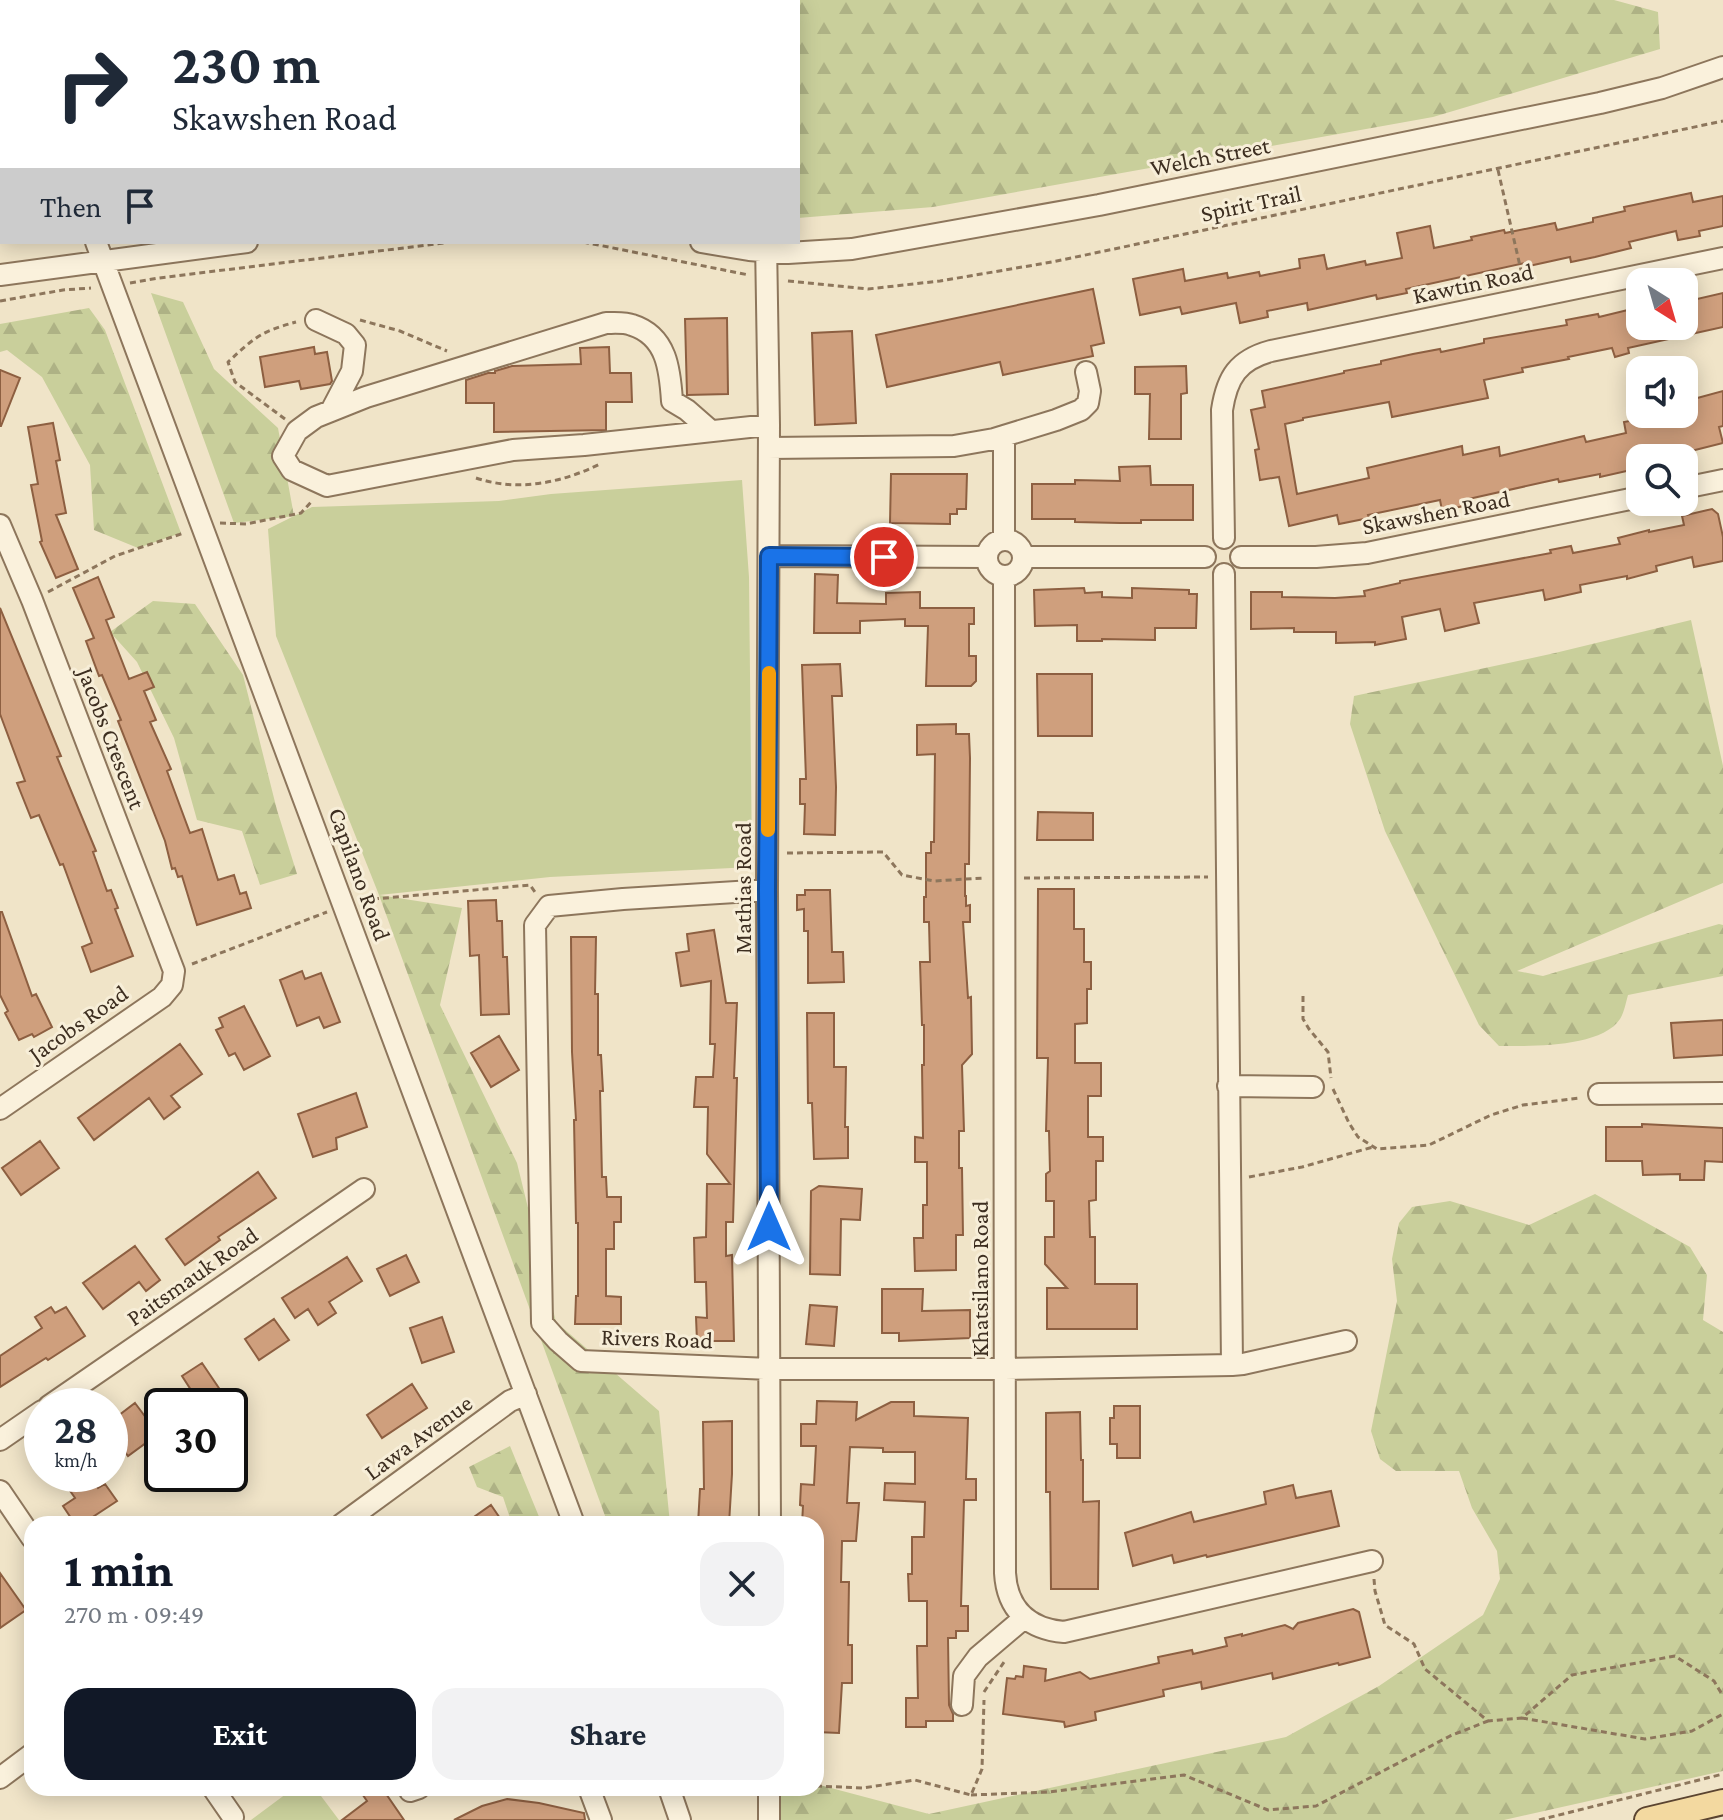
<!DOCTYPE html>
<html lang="en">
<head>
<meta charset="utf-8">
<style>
	:root { --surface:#fff; --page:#f2f2f3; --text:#1f2937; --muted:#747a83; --accent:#111827 }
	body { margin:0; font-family:"Crimson Pro",serif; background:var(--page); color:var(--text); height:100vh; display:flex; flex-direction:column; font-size:30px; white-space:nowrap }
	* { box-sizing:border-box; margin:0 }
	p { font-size:26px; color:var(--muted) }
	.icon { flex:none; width:44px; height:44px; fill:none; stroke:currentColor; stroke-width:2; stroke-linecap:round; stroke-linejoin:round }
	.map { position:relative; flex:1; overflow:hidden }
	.details { position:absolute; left:24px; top:1516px; width:800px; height:280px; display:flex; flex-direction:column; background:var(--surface); border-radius:24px; box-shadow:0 4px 20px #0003 }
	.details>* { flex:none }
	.top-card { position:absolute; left:0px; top:0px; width:800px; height:244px; box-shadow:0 4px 20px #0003; background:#fff; color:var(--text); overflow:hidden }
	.needle { width:52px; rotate:143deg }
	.controls { position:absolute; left:1626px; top:268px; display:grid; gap:16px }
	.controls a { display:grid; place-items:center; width:72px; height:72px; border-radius:16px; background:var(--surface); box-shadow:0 4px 20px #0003; font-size:40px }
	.speed { position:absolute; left:24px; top:1388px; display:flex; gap:16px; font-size:40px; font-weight:700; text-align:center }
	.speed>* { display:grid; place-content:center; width:104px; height:104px; border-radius:50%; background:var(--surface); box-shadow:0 4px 20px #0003; line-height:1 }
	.speed small { font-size:20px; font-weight:400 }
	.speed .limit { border:4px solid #111; border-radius:12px; background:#fff; color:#111 }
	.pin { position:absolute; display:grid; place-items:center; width:68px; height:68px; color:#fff; margin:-34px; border:4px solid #fff; border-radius:50%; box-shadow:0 2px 8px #0007 }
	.me { position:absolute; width:88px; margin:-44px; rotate:0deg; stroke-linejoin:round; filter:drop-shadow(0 0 6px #0008) }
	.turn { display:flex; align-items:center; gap:28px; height:168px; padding:0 40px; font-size:36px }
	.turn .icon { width:104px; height:104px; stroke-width:2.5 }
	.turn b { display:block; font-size:56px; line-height:68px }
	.then { display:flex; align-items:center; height:76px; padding:0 40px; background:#0003; gap:16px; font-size:30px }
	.round { display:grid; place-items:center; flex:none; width:84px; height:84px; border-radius:24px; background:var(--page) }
	.head { display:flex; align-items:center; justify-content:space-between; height:136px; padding:0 40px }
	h1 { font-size:48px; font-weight:700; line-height:60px; color:var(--accent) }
	.primary-button { display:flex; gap:16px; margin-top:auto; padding:16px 40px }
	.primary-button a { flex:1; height:92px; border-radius:24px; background:var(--accent); color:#fff; font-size:32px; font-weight:700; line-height:92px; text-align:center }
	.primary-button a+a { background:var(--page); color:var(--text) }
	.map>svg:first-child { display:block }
</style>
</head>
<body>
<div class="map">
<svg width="1723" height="1820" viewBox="0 0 1723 1820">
	<defs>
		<pattern id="forest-firs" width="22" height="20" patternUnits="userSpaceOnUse" patternTransform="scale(2)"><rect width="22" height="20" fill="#c9cf9b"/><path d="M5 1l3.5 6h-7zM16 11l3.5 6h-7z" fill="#aeb285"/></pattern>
	</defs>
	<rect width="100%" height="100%" fill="#f0e4c8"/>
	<path fill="#c9cf9b" d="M742,480l7,97 3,290 -202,10 -171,18 -103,-259 -8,-107 44,-22 187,-6 52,-7z
		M294,1788h21l24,32h-88z"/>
	<path fill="url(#forest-firs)" d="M396,0h1218l44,12 2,37 -227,68 -500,90 -135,11v-216h-401z
		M151,293l32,9 31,67 64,59 16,88 -60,7z
		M89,308l16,22 76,203 -43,15 -44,-18 -4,-65 -48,-88 -35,-27 -7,2v-28z
		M153,601l42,3 48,71 34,135 20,64 -37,11 -18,-54 -45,-11 -23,-82 -37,-76 -27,-30z
		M1691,620l32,146v117l-206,88 26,5 176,-52 4,1v51l-95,19c-2,7 -4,18 -8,24 -19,29 -90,27 -121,27l-20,-21 -94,-194 -35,-107 4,-28 201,-43z
		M379,895l83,13 -22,97 77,158 39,159 103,89 11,113h-62z
		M1595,1194l95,53 17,28 -4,45 20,12v439l-219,49h-723v-32h35v-4l113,30 357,-77 93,-51 104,-71 17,-36 -3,-28 -25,-43 -13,-37h-63l-16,-12 -9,-28 26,-130 -5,-42 7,-36 13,-16 38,-6 79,24z
		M510,1446l32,78h-30l-9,-27 -26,-10 -8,-20z"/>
	<path fill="#cf9f7d" stroke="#8d5f41" stroke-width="2" d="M1691,193l2,9 30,-6v30l-24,5 1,5 -22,4 -2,-9 -47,11 2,6 -36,9 -24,5 -1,-5 -41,9v-4l-123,27 1,4 -30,6 -1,-4 -68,15 -1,-7 -40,8 1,6 -28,6 -4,-20 -54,11 -2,-7 -40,8 -7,-36 50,-10 2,12 42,-8 1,5 31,-6 1,4 40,-8 -1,-9 25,-4 3,14 38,-8 1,4 36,-7 -5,-25 33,-7 4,22 38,-8 -1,-3 33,-7 1,3 50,-10 2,7 36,-8v-4l32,-7 -1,-4z
		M1093,289l11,54 -13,3 2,10 -90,19 -3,-13 -113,25 -11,-52z
		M1723,293v34l-95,21 1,5 -14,4 -3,-9 -44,9 1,2 -47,9 1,4 -39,8 4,18 -96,19 -3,-15 -86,16v2l-18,4 12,70 72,-16 -2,-10 95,-22 1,9 36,-8 1,9 84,-20 2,6 40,-9 -2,-11 33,-6v-2h37l-4,-14 33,-9v35l-4,1 4,16 -32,8 1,7h-52v10l-40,9v-3l-41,8 -1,-3 -94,21 1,6 -23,4 -2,-10 -72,15 1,3 -30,6 -2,-9 -48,11 -10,-49 -19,3 -5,-30 4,-1 -8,-39 14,-3 -3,-16 82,-18v-2l37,-7v-3l32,-7 27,-5 1,3 43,-9v-4l83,-14 -1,-5 32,-6 1,3 41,-10v19h44v-24z
		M727,318l1,76 -41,1 -2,-76z
		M852,331l4,92 -41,2 -3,-92z
		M314,347l1,7 12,-2 5,29 -2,3 -29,5 -2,-8 -34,6 -5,-30z
		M609,347l1,26h21l1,29h-26v28l-112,2v-29h-28v-23l22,-7h7v-2l17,-5 69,-2 -1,-16z
		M1186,366l1,27 -6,1v45h-32l1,-45h-15v-27z
		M0,370l20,8 -19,48h-1z
		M53,423l7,37 -4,1 10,52 -10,2 22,54 -22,9 -16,-36 2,-1 -11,-56 7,-1 -10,-57z
		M1150,466l1,19h42v35h-52v3h-21l-45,-1v-3h-43v-35h43v-4l45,1 -1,-14z
		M891,474h76l-1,35h-9v5h-7v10l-60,-1z
		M1712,509l6,5 5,23v24l-29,6 -2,-10 -36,9 1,5 -30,8v-3l-47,9 1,7 -36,8 -2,-10 -69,13 5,20 -34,8 -5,-22 -38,8 4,22 -31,6v-3l-39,1v-11h-42v-4l-43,1v-37h31v5l53,1 30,-2 -1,-5 36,-8v-2l151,-28 -1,-3 21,-4 2,7 47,-9 -2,-6 31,-8v2l35,-7 -2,-9z
		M815,574l23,1 -1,28 49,1v-11l34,-1v16h54v16h-5v32h7v25l-5,5h-45l2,-60h-23v-7l-45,2v12h-46z
		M98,577l16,40 -8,3 23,59 18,-7 7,15 -10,4 12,29 -6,2 21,47 -4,2 23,62 12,-4 16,51 16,-5 6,19 6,-2 5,16 -54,17 -15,-49 -4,1 -3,-9 -3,1 -7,-28 -47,-120 3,-1 -19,-45 -3,1 -13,-35 8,-3 -21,-50z
		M1084,588l1,5 17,-1v5l30,1v-10l57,2v4h8l-1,34h-41v12l-53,-1v2h-25v-16l-42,1 -1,-36z
		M0,608l61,148 -4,1 39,94 -3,1 14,39 4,-1 7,18 -3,1 18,47 -42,16 -9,-25 10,-4 -29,-79 -3,1 -21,-50 -8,3 -14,-35 8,-2 -25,-67z
		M840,664l2,32h-10l4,91 -1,48 -31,-1 1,-30h-5v-25h6l-4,-114z
		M1037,674h55v62h-54z
		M956,724v10h13l1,24 -1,106h-4v32h1v10l4,-1v17h-7l5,76 3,-1 1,57 -10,11 2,66h-5v37h3l1,67h-7v35l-41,1 -1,-33h9v-33h4v-43h-12v-25l8,1 -1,-73h2v-40h-2l-2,-63h10l-1,-40h-5v-25h2v-44h5v-11h3l1,-88 -18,1v-30z
		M1038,812l55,1v27h-56z
		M1038,889h36v40h10v33h7v27h-4v34l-12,1v39h26v33h-13v41h15v24h-7v39l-7,1 1,36h5v47h42v45h-90v-41h20l-22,-24v-27h9v-36h-8v-27l4,-3 -1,-40h-3l2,-73h-11z
		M805,890h25l2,62h11l1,30 -36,1v-52h-4v-22l-7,1v-15h8z
		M496,900l1,21h5l1,36h4l2,57 -28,1 -2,-60 -9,1 -2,-55z
		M0,912h2l30,84 4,-2 16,33 -18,10 -2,-3 -13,6 -14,-27 3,-2 -8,-16z
		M714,930l12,73h11l-3,75h3l-4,144h-7v34l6,-1 2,86h-37l-1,-24 11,1 -1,-36h-11l-1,-44 12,-1 1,-53h23l-23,-30 1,-47h-14l2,-30h17l2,-33h-5l1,-63 -30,5 -5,-33 13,-2 -2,-17z
		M571,937h25l-1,57h3v61h3l2,36h-3l2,86h4l1,20h14v25h-7v27h-8v47l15,1v27h-46l1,-28h2v-73h-2l-2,-103h2l-4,-68z
		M302,971l3,8 16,-6 19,49 -16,6 -5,-11 -22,9 -17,-46z
		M244,1006l26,50 -26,14 -9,-17 -6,3 -13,-26 7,-3 -4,-9z
		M807,1013h27v54h12l-1,60h3v31l-34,1 -2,-56h-4z
		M1723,1020v35l-49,3 -3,-35z
		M499,1036l20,34 -28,17 -20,-34z
		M180,1044l22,30 -31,22 9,11 -16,12 -15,-21 -55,42 -16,-22z
		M356,1093l11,34 -31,11 1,11 -24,8 -15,-43z
		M1642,1124l81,4v34l-18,-1 -1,19h-24v-6l-37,1 -1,-14h-36v-34h36z
		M40,1141l19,27 -38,27 -19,-27z
		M258,1172l18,26 -58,39 2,3 -35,25 -19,-26z
		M819,1186l43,3 -2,31 -19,-1 -1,56 -30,-1 1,-83z
		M135,1246l25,34 -14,11 -7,-9 -36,27 -20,-26z
		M406,1255l13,27 -29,14 -13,-27z
		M347,1257l15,24 -33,21 7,11 -18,12 -10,-16 -13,9 -13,-20z
		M882,1289h41l-1,22 48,-1v28l-71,3v-8h-17z
		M810,1305l27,2 -3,39 -28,-2z
		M51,1307l4,6 11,-6 19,29 -37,24 -2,-2 -46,29v-31l42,-28 -7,-11z
		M442,1317l12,35 -32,11 -12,-35z
		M274,1319l15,21 -30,20 -14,-21z
		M202,1363l29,43h-40l-8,-11 8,-5 -9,-14z
		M412,1384l15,24 -45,30 -15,-23z
		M817,1401l40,1 -1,18 35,-18h23v14l54,2 -2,61h10v21h-12l-3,106h7v25h-12v7h-8l1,67 4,9v7h-27v6h-20v-29h12l-1,-52h10v-45h-18l-1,-27h4v-37h12l1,-35 -41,-2 1,-17 30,1v-32h-32v-4l-33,-1 -3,56h12l-3,38h-14l-1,41h8l-1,63h4v38h-10l-3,50 -23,-1v-208h-14l1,-18 -3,-1 1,-21 13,1 2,-39h-15v-22h15z
		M135,1403l23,31 -30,22 -18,-24v-10z
		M1114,1406h26v52h-23v-14h-7v-26h4z
		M1080,1412l1,48h2v42l16,-1 -1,88h-47l-1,-97h-4v-79z
		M732,1421v53l-3,50h-31l2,-35h4l-1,-67z
		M77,1474h12l9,14 7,-4 12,17 -35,23h-7l-12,-18 12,-8 -11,-16z
		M1293,1485l3,13 35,-7 8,35 -132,31 -1,-2 -32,8 -2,-8 -39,11 -8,-33 66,-21 3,10 72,-18 -2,-12z
		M491,1505l13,19h-40z
		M0,1573l26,37 -26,18z
		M1353,1609l6,3 11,45 -31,8 -1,-2 -65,16 -1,-6 -70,16 -1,-7 -38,8 1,6 -69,16 1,8 -31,7 -1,-5 -61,-8 4,-36 8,1 1,-3 7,1 1,-11 22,3 -1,12 35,-9 10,7 69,-16 -1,-6 34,-7 1,4 34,-8 -2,-8 17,-4v2l43,-11 8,4 5,-6z
		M358,1788h24l22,32h-62l25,-19z
		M507,1799l32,4 45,10 1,7h-131l28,-14z"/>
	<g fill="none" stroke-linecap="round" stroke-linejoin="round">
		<g stroke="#8d765c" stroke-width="24">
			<path id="minor" d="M6,0l1,2
				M762,0v2
				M96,242l478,1282
				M701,242l48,8 39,3 64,-4 247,-44 501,-102 62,-15 61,-21
				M766,242l3,183 -2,465 3,634
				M0,275l247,-33
				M316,320l30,14 9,11 -3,26 -21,40
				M711,431l-24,-21 -15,-9c-2,-31 -5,-65 -40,-76 -7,-3 -18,-2 -26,-2l-240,74 -50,20 -19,14 -14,25 9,14 35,16 186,-36 71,-5 185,-20
				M769,448l185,-2 40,-7 62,-19 25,-10 7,-7 2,-12 -4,-19
				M1684,488l39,-8
				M0,525l32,75 142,371 -2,14 -10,12 -162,112
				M1224,538l-2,-128c5,-33 16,-50 49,-59l452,-93
				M1004,540v-104
				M987 558a18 18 0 1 1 36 0a18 18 0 1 1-36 0Z
				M769,556l218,1
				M1023,557h182
				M1241,557h75l51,-4 273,-56
				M1224,574l8,791
				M1004,576l1,997c2,36 23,56 59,59l308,-71
				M767,890l-144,9 -74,7 -14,19 7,398 16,18 23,20 189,8h235l227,-4 11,-1 103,-23
				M1228,1086l85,1
				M1599,1094l124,-1
				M49,1406l315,-217
				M0,1440l42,-29
				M0,1491l32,47
				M342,1524l168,-123 16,-7
				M962,1705l2,-29 14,-19 46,-39
				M0,1778l32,-24
				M213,1788l20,29
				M589,1788l12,32
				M669,1788l11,32
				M410,1791l9,-3
				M769,1820v-32"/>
		</g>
		<g stroke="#5b4430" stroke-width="28">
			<path id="major" d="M1647,1820l76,-18"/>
		</g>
		<path stroke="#8d765c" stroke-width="3" stroke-dasharray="6 4" stroke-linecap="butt" d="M1498,170l25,109
			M583,242l166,33
			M788,281l80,8 72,-8 112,-19 671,-141
			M130,283l29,-5 293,-36
			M0,301l63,-11 28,-2
			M360,320l40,11 47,20
			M285,419l-50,-37 -7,-20c27,-25 32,-30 68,-40
			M476,478c42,14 85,5 124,-14
			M220,523l26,1 55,-11 12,-13
			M48,592l67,-36 69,-23
			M787,853l96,-1 19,23 32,6 50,-3
			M1024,878l184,-1
			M363,900l167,-15 5,7
			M192,964l135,-52
			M1303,996v23l6,10 19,23 3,26
			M1333,1089l16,34 9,14 19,12 52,-4 62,-30 32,-10 57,-7
			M1249,1177l53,-10 71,-20
			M1374,1579l1,12 10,34 29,19 11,25 63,52 34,-3 50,-43 103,-19 39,25 9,15
			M984,1692l20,-30
			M1522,1718l123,21 47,-8 31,-17
			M816,1786l47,2 52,-8 56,15 11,-26 2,-69
			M971,1795l78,-3 135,-17 84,35 48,-4 134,-70 38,-15
			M1539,1820l184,-46"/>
		<use href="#minor" stroke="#faf1dc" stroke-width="20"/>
		<use href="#major" stroke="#f3d9a0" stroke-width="24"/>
	</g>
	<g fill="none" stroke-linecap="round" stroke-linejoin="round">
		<g stroke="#114b97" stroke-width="20">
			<path id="route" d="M769,1227l-2,-337 2,-334 115,1"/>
		</g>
		<use href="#route" stroke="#1a73e8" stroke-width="14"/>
		<path stroke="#f59e0b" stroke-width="14" d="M768,830l1,-157"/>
	</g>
	<g text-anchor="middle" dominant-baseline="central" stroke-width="6" stroke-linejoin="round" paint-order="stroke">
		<g font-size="24" fill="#3d2e20" stroke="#f7eed8">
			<text transform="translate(1210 156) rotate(-11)">Welch Street</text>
			<text transform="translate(1251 203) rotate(-12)">Spirit Trail</text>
			<text transform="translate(1473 283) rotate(-12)">Kawtin Road</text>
			<text transform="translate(1436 512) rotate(-11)">Skawshen Road</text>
			<text transform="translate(112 738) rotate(69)">Jacobs Crescent</text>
			<text transform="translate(360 874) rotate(70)">Capilano Road</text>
			<text transform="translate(742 888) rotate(-90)">Mathias Road</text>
			<text transform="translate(78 1023) rotate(-35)">Jacobs Road</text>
			<text transform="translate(192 1276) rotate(-35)">Paitsmauk Road</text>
			<text transform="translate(979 1279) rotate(-90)">Khatsilano Road</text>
			<text transform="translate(657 1338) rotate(2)">Rivers Road</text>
			<text transform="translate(418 1437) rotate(-36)">Lawa Avenue</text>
		</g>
	</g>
</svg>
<div class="controls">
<a><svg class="needle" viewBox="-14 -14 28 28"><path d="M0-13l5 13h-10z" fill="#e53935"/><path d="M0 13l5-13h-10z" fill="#747a83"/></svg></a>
<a><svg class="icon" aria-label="sound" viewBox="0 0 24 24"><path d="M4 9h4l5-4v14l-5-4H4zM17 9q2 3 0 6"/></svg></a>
<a><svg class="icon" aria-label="search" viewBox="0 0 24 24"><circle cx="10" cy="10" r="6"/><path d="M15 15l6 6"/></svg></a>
</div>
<div class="speed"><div>28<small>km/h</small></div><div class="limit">30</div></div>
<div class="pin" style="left:884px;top:557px;background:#d93025"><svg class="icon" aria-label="arrive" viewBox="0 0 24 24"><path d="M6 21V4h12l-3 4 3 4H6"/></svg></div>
<svg class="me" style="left:769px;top:1227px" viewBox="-20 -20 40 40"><path d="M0-17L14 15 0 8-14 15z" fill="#1a73e8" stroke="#fff" stroke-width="4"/></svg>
<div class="top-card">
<div class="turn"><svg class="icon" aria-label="right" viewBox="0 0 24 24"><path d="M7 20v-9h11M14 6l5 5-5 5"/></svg><div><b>230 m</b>Skawshen Road</div></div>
<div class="then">Then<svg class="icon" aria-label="arrive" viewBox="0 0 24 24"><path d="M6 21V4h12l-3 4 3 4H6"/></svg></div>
</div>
<section class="details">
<div class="head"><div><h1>1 min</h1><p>270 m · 09:49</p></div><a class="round"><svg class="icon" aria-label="close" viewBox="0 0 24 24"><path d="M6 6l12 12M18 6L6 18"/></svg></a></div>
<div class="primary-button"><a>Exit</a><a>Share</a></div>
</section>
</div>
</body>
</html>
